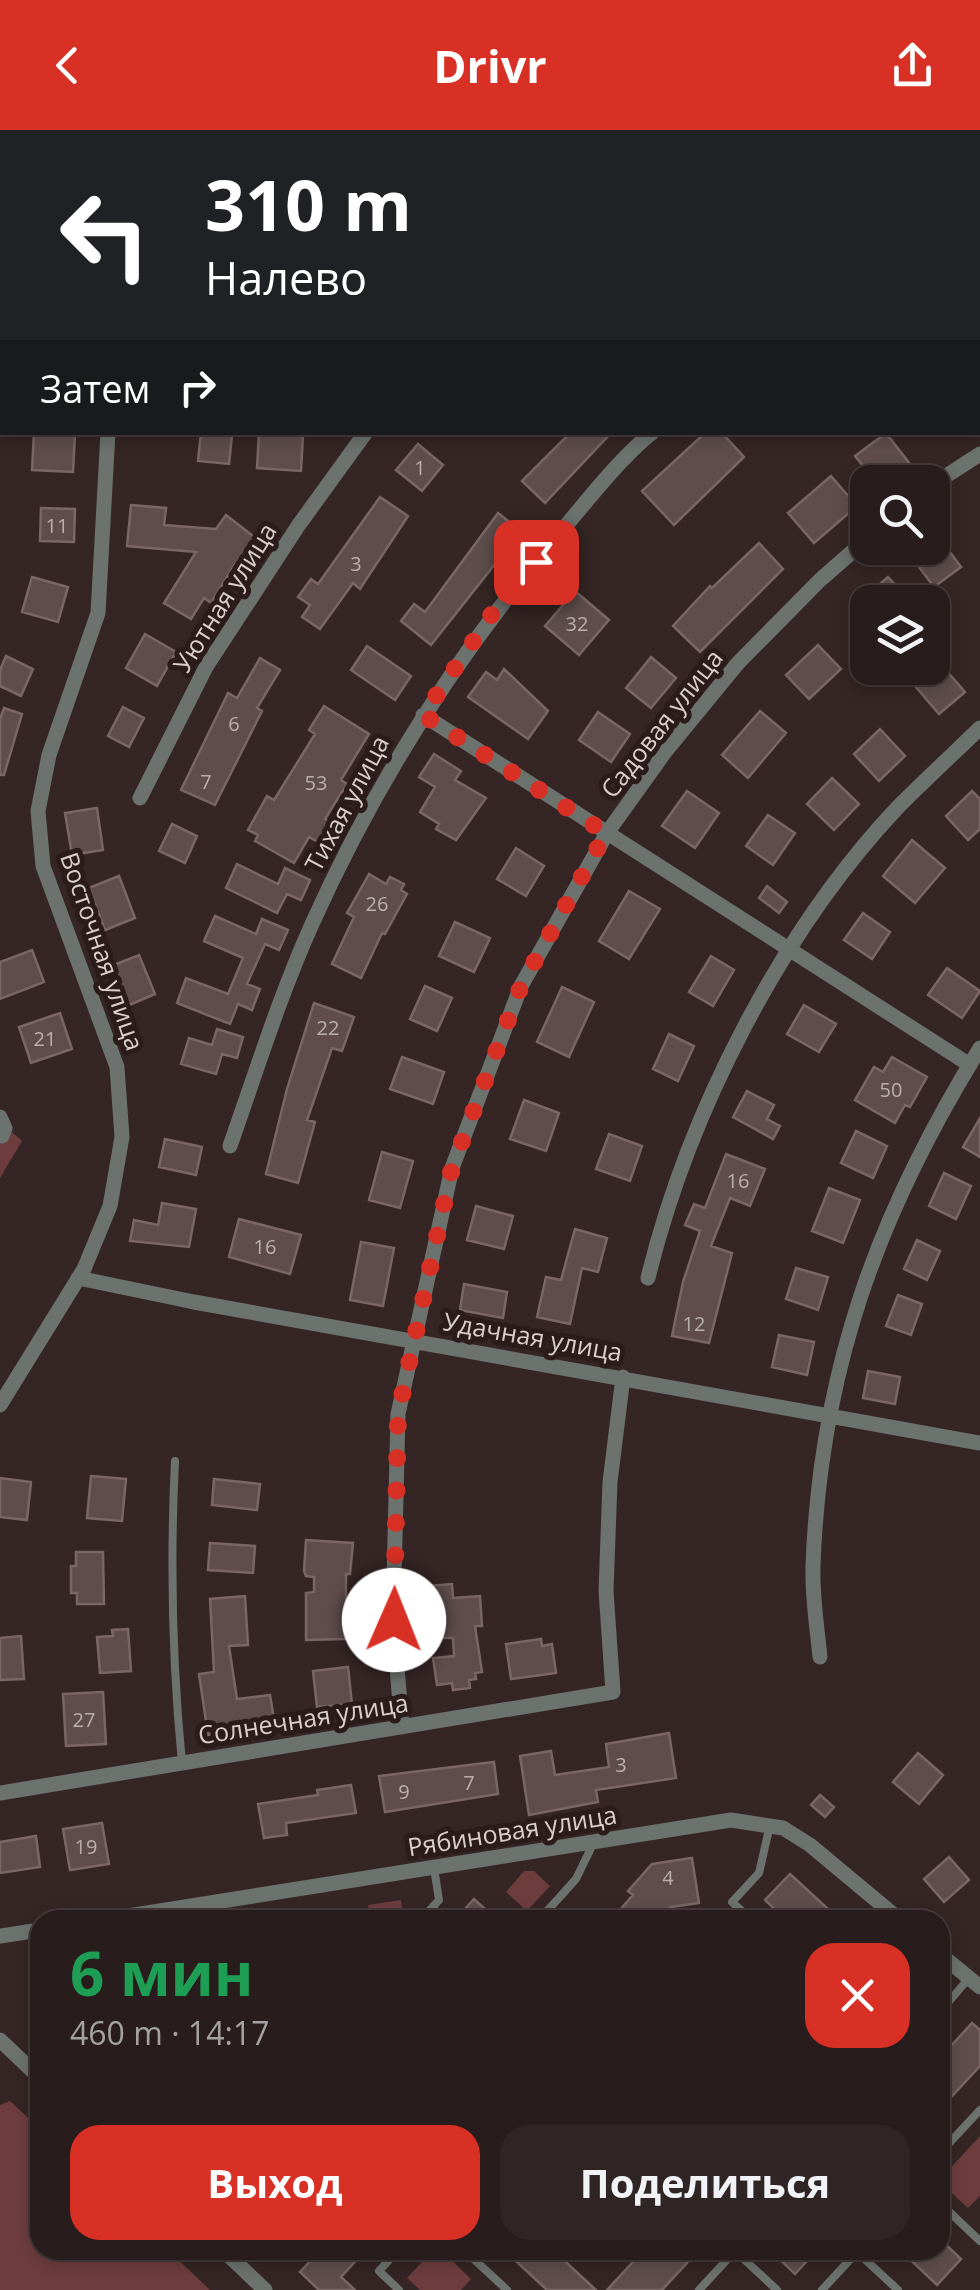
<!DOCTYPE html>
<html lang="ru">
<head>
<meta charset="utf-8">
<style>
	:root { --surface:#281c1c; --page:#302525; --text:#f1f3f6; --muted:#a5a1a3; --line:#443a3b; --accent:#d93025 }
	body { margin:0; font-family:"Open Sans",sans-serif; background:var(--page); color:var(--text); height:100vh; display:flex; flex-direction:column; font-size:38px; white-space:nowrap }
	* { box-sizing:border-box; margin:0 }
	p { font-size:32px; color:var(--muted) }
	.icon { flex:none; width:55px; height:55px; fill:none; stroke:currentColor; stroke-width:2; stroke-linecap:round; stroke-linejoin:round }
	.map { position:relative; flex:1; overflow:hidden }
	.panel { position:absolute; left:30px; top:1780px; width:920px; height:350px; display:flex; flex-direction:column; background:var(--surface); border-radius:30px; box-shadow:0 5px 15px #0003,0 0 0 2px var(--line) }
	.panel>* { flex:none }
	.hud { position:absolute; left:0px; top:0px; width:980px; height:305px; box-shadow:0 5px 15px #0003,0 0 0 2px var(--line); background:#202124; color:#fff; overflow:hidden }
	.tools { position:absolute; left:850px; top:335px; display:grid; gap:20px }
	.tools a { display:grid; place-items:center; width:100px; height:100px; border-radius:20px; background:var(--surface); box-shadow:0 5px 15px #0003,0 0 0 2px var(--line); font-size:50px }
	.pin { position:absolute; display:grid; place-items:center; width:85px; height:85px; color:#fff; margin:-42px; border-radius:20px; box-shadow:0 5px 15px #0006 }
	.me { position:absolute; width:110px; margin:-55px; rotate:1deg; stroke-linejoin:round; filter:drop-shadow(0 0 8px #0008) }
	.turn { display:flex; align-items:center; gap:35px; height:210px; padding:0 40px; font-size:45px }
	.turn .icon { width:130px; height:130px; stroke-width:2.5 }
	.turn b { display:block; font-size:70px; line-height:85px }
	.then { display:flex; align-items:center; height:95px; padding:0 40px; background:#0003; gap:20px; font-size:38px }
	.round { display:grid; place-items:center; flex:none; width:105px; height:105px; border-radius:30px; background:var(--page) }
	.summary { display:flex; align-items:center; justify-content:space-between; height:170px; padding:0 40px }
	h1 { font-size:60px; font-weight:700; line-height:75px; color:#1e9e55 }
	.primary-button { display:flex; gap:20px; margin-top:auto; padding:20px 40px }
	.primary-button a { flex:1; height:115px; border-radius:30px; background:var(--accent); color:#fff; font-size:40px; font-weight:700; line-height:115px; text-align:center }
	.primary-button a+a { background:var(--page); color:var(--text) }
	header { display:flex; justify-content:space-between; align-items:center; height:130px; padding:0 40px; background:var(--accent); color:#fff; font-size:45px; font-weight:700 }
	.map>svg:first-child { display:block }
</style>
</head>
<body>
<header><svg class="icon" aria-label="back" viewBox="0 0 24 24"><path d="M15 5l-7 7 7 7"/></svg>Drivr<svg class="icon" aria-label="share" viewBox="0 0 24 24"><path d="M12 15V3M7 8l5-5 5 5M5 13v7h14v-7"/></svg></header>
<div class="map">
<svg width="980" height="2160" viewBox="0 0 980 2160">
	<rect width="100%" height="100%" fill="#352525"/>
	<path fill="#6d3d3e" d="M0,992l22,19 -22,37z
		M524,1741h10l16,15 -23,25 -21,-19z
		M401,1770l2,13 -6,7h-27l-2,-15z
		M10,1971l30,28v121h128l42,40h-210v-185z
		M980,2006v60l-12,12 -24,-22v-11z
		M433,2120h8l30,29 -10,11h-41l-13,-12z"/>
	<path fill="#5f4d4d" stroke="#796665" stroke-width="2.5" d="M34,302l41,2 -2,38 -41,-2z
		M201,302l31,3 -3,29 -31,-3z
		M259,302l44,3 -2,36 -44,-3z
		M571,302h41l-67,71 -23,-22z
		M706,302h15l23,25 -70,68 -32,-34z
		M886,303l24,31 -24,18h-10l-21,-26z
		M418,314l25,21 -21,26 -26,-21z
		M831,346l26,30 -43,37 -26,-30z
		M380,367l28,19 -48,73 -7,-6 -33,46 -18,-12 8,-12 -12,-8 13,-18 7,5z
		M131,375l35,3 -2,17 52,4 10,-14 32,25 -20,27 -3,-3 -24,39 -7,-5 -13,21 -27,-16 32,-51 -69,-6z
		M41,378l34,1 -1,33 -34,-1z
		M498,383l23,18 -90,114 -30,-24 13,-17 11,8z
		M932,398l29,39 -27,20 -24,-32 10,-7h12z
		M759,413l24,26 -83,83 -27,-26 37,-40 2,2z
		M32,447l36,10 -10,35 -36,-10z
		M888,447l23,25h-52z
		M575,461l34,29 -30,35 -34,-29z
		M145,504l31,18 -19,34 -31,-18z
		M818,515l23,24 -32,30 -23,-24z
		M367,516l44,30 -16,24 -44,-30z
		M932,524l33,38 -26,22 -30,-35 13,-11h10z
		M6,526l27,13 -12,27 -21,-10v-16z
		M651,527l25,21 -25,30 -25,-20z
		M260,528l20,12 -23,38 5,3 -47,94 -34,-15 47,-97 9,5z
		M504,539l44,42 -20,28 -60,-42 18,-25 11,8z
		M324,576l45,28 -28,46 6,4 -22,35 13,8 -11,20 -18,-10 -15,26 -39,-22 3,-6 -10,-5 19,-34 7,4 41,-66 -6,-4z
		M123,577l21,11 -15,29 -21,-11z
		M4,578l18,6 -18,61h-4v-56z
		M760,581l26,22 -38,45 -26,-23z
		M598,582l32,22 -19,28 -32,-22z
		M880,599l25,27 -26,25 -25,-27z
		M434,624l27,17 -6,9 31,18 -30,42 -20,-11 3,-5 -19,-12 15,-25 -16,-10z
		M832,648l27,26 -25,26 -27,-26z
		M687,661l32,22 -24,35 -33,-22z
		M972,661l8,8v30l-12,11 -22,-24z
		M97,678l6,42 -31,5 -7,-42z
		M768,685l27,18 -22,32 -27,-19z
		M172,694l25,12 -12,27 -26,-12z
		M912,710l33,28 -30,35 -32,-27z
		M516,718l28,18 -18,30 -29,-17z
		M237,734l41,20 7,-16 25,12 -9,20 -14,-6 -10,19 -51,-25z
		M369,744l17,10 4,-7 14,7 -3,6 6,4 -22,40 -3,-1 -21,45 -29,-14 22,-47 -7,-4z
		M119,746l16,42 -30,12 -16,-42z
		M767,756l20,16 -8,11 -20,-15z
		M629,761l31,18 -31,50 -30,-18z
		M863,783l27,19 -18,27 -28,-19z
		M215,786l41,18 6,-15 26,11 -9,20 -14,-6 -18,40 13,5 -8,21 -14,-6 -8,20 -53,-21 9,-25 42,16 15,-36 -39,-17z
		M455,792l35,16 -16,34 -35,-16z
		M32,820l12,32 -44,17v-37z
		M139,825l16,39 -28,12 -16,-40z
		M711,826l23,14 -21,36 -24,-14z
		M947,838l33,23 -18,27 -34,-23z
		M425,856l27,12 -15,33 -27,-12z
		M562,857l32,15 -25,55 -32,-15z
		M314,873l40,14 -12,34 -10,-3 -25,72 8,2 -17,61 -32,-9 21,-85z
		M804,875l32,19 -17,28 -32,-18z
		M60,883l12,36 -41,14 -12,-36z
		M217,899l26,8 -6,21 -15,-4 -6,20 -35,-10 8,-26 23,7z
		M669,904l25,12 -16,35 -25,-12z
		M402,927l42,15 -11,32 -43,-15z
		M892,927l35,20 -17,30 -5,-2 -10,18 -40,-23 19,-33 9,5z
		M747,961l27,14 -7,14 13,7 -7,13 -40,-22z
		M524,970l35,13 -13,38 -36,-12z
		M980,988v39l-17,-10z
		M856,1001l31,15 -14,32 -32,-15z
		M609,1004l33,12 -12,35 -34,-12z
		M165,1009l37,8 -6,28 -37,-8z
		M382,1022l31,9 -13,47 -31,-8z
		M726,1024l39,15 -15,37 -20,-8 -19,48 21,7 -23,90 -37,-7 11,-54 17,-51 -15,-6 9,-21 11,4z
		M944,1043l27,13 -15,33 -27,-13z
		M829,1058l31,12 -17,43 -31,-12z
		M162,1073l34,6 -7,38 -59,-6 4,-21 24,5z
		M476,1076l37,10 -9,33 -37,-9z
		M239,1089l62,16 -11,39 -61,-17z
		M575,1099l32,9 -9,34 -16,-4 -12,56 -33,-7 9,-40 15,3z
		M917,1110l23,11 -13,29 -23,-11z
		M361,1112l33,6 -11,58 -33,-6z
		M796,1138l32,9 -10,33 -32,-11z
		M464,1154l43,8 -4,26 -43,-8z
		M898,1165l24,9 -11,31 -25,-9z
		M779,1205l35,7 -7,33 -35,-8z
		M868,1241l32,6 -5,27 -32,-6z
		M91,1346l35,3 -4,42 -35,-3z
		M0,1348l31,4 -4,38 -27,-3z
		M214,1349l46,5 -3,26 -45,-5z
		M306,1410l47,3 -3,31h-4v65l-40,1v-47l8,-1v-15l-8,-1 -2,-5z
		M210,1413l45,3 -2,27 -45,-3z
		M76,1422h27l1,52h-27v-11h-6v-27h5z
		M452,1454l1,14 27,-2 2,30h-7l7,46 -7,1 1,6 -7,1 1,8 -17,2 -1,-7 -15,2 -4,-27 21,-2 -1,-18h-21l-4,-52z
		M245,1466l3,49 -19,1 8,53 33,-4 5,30 -67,10 -9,-61 15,-2 -4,-73z
		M128,1499l3,42 -31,2 -3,-36 16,-1 -1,-6z
		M21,1506l3,43 -24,1v-42z
		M541,1509l1,7 10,-2 4,29 -45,6 -5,-35z
		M348,1537l4,37 -35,3 -4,-36z
		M103,1562l3,52 -40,2 -3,-52z
		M669,1603l7,45 -80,12 2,12 -69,13 -9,-59 31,-5 4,24 54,-8 -3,-23z
		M918,1623l25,22 -24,29 -26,-22z
		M494,1632l4,32 -113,18 -6,-36z
		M351,1655l5,28 -70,10 1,12 -23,3 -6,-34 60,-9 -1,-5z
		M820,1665l14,12 -9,10 -14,-12z
		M102,1693l7,41 -39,6 -7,-41z
		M36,1706l4,31 -40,6v-31z
		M949,1727l20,23 -25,22 -20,-23z
		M692,1728l7,45 -28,4 -12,13h-48l22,-25 -5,-4 24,-27z
		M790,1744l50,46h-54l-21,-20z
		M474,1769l23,21h-42z
		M972,1893l8,7v36l-40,43v-51z
		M940,2109l21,20 -24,26 -37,-35h40z
		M321,2120h45l-25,27 14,13h-36l-19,-18z
		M504,2120h49l43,40h-49z
		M644,2120h55l-37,40h-55z
		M770,2120h47l-22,24z"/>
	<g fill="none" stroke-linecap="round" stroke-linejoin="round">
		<path stroke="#6c726d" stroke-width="8" d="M175,1331c-5,102 -3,200 7,302
			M421,1790l18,-20 -5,-32
			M539,1790l37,-41 18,-37
			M752,1790l-20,-18 27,-29 11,-48
			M940,1882l29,-34
			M940,2023l40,-43
			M940,2073l40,38
			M398,2120l-19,21 20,19
			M464,2120l43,40
			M588,2120l4,4 4,-4
			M734,2120l43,40
			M237,2133l11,-13
			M699,2160l37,-40
			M822,2160l35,-38 41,38"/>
		<path stroke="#6c726d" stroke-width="15" d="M808,0l1,2
			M856,2l1,-2
			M978,25l2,-4
			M0,121h2
			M978,193l2,3
			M932,355l48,-31
			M423,585l547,350
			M140,668l66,-131 92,-141 68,-94
			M0,987l5,11 -3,8
			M230,1016c26,-74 50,-151 82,-222 62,-138 141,-264 238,-379 28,-33 70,-88 103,-113
			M78,1148l116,24 786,141
			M648,1148c40,-164 133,-347 250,-471 27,-27 55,-53 82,-79
			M0,1275l84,-136 26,-63 12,-69 -5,-70 -74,-201 -5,-55 11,-56 49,-142 10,-181
			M820,1527c-3,-30 -8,-61 -7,-91 7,-195 65,-353 167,-518
			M402,1597l-9,-107 5,-206 54,-246 69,-182 86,-153 58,-81 73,-89 82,-83 48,-42
			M0,1663l613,-101 -7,-101 4,-109 13,-105
			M103,1790l628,-100 52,8 27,17 90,75
			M0,1806l40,-6
			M940,1824l40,33
			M0,1910l40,38
			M223,2120l42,40"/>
	</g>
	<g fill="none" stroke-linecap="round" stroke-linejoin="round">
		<path stroke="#d93025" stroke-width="18" stroke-dasharray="0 32.4" d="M394,1490l4,-206 54,-246 69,-182 85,-153 -183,-118 71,-104 42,-49"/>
	</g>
	<g text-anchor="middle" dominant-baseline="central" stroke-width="10" stroke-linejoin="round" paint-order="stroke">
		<g font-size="20" fill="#bbaeae">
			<text x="420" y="337">1</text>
			<text x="57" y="395">11</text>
			<text x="356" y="433">3</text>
			<text x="577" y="493">32</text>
			<text x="234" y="593">6</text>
			<text x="206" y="651">7</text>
			<text x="316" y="652">53</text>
			<text x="377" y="773">26</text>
			<text x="328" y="897">22</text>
			<text x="45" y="908">21</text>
			<text x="891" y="959">50</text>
			<text x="738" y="1050">16</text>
			<text x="265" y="1116">16</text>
			<text x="694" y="1193">12</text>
			<text x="84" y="1589">27</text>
			<text x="621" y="1634">3</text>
			<text x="469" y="1652">7</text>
			<text x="404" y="1661">9</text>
			<text x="86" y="1716">19</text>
			<text x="668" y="1747">4</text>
		</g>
		<g font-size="25" fill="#dacfcf" stroke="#2b1b1b">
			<text transform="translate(224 467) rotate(-58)">Уютная улица</text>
			<text transform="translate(661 593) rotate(-52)">Садовая улица</text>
			<text transform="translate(346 673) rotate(-62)">Тихая улица</text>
			<text transform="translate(103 821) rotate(71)">Восточная улица</text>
			<text transform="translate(533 1206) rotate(10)">Удачная улица</text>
			<text transform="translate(303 1588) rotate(-9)">Солнечная улица</text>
			<text transform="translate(512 1700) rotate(-9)">Рябиновая улица</text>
		</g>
	</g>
</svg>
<div class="tools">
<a><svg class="icon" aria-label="search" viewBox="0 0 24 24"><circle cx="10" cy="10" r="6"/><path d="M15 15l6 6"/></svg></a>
<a><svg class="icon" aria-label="layers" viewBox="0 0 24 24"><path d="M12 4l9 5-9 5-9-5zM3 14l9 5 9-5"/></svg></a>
</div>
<div class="pin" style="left:536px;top:432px;background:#d93025"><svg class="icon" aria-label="arrive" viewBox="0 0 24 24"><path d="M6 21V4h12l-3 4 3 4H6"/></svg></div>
<svg class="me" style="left:394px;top:1490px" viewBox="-20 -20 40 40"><circle r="19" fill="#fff"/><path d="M0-13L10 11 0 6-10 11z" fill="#d93025"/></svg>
<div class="hud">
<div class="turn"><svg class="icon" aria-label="left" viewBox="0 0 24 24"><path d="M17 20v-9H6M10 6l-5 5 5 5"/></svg><div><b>310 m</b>Налево</div></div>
<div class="then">Затем<svg class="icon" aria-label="right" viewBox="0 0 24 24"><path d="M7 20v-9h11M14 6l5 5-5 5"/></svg></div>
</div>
<section class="panel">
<div class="summary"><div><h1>6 мин</h1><p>460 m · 14:17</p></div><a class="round" style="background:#d93025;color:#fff"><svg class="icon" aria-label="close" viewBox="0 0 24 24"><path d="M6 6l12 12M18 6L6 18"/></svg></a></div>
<div class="primary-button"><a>Выход</a><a>Поделиться</a></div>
</section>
</div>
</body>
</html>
